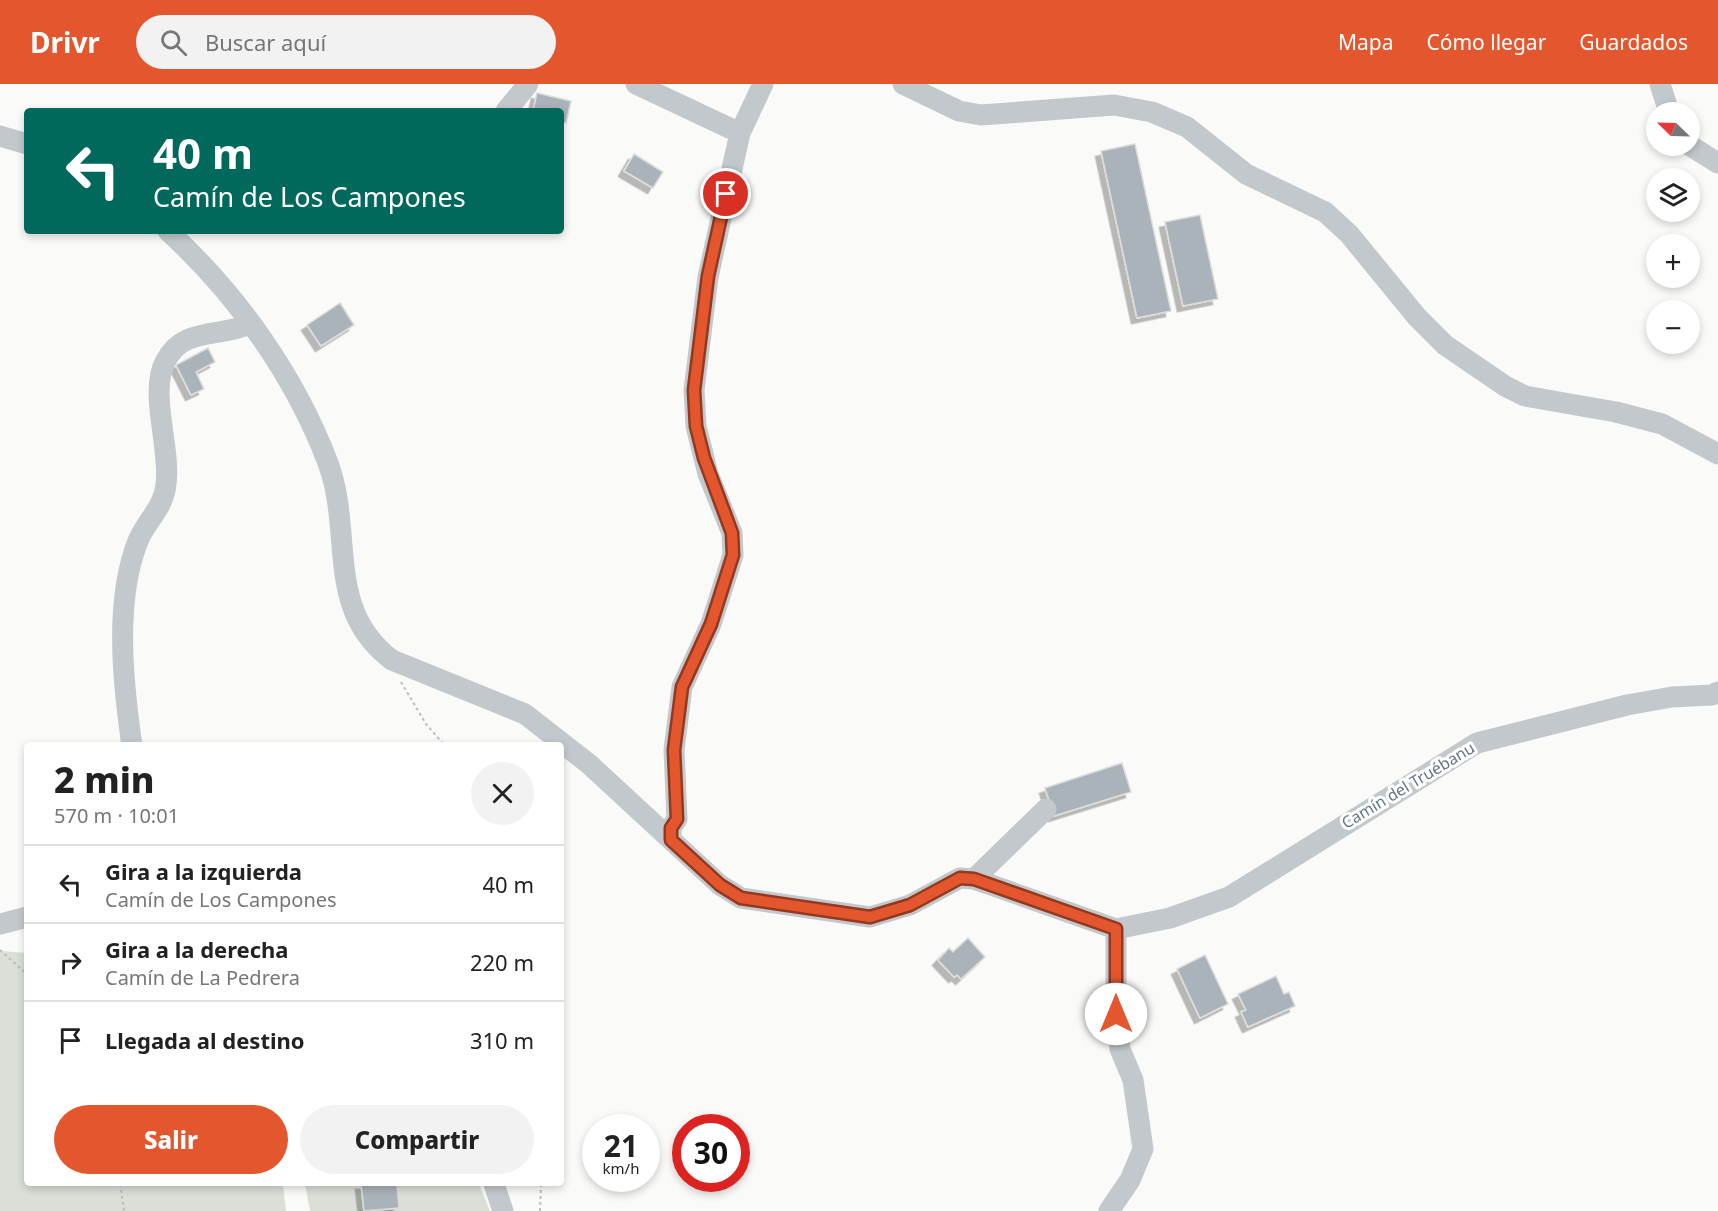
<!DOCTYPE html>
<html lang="es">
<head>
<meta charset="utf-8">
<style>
	:root { --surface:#fff; --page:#f2f2f2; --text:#222; --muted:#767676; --line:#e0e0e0; --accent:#e4572e }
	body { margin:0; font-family:"Noto Sans",sans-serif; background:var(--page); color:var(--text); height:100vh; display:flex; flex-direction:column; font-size:22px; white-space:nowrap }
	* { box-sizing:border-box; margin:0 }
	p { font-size:20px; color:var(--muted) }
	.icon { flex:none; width:33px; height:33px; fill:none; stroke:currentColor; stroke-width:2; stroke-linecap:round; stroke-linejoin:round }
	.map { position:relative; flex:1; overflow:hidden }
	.side { position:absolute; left:24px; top:658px; width:540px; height:444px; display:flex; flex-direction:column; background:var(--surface); border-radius:6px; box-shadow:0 3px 9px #0003 }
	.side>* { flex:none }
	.hud { position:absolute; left:24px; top:24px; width:540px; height:126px; border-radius:6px; box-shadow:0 3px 9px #0003; background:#00695c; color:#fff; overflow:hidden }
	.needle { width:39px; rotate:293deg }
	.controls { position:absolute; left:1646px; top:18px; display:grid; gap:12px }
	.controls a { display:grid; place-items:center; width:54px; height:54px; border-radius:50%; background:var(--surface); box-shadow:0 3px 9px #0003; font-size:30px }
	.speed { position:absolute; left:582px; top:1030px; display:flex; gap:12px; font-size:30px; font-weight:700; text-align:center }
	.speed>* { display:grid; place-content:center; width:78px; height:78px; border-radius:50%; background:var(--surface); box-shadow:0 3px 9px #0003; line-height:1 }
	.speed small { font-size:15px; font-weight:400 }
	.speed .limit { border:9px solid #d22; background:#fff; color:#111 }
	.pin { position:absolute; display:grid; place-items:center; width:51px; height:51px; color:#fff; margin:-26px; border:3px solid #fff; border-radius:50%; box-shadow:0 2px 6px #0007 }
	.me { position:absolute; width:66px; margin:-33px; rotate:0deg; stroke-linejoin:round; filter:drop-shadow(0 0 4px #0008) }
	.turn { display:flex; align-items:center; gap:21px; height:126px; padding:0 30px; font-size:27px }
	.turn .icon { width:78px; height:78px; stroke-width:2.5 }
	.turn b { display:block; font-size:42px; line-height:51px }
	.round { display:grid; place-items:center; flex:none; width:63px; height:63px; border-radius:32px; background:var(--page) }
	.head { display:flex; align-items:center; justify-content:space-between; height:102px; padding:0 30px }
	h1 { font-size:36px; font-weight:800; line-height:45px }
	.action { display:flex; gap:12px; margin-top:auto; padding:12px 30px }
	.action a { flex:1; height:69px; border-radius:36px; background:var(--accent); color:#fff; font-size:24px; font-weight:800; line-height:69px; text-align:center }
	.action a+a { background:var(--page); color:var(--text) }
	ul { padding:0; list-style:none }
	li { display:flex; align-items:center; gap:18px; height:78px; padding:0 30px; border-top:2px solid var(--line) }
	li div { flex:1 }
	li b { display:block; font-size:22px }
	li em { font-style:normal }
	header { display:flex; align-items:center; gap:36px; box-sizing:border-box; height:84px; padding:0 30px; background:var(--accent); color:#fff }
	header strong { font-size:28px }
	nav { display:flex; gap:33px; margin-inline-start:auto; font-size:21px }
	.search { width:420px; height:54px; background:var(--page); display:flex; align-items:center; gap:15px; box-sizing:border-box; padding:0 21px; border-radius:33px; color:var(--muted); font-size:22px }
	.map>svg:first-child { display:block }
</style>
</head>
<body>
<header>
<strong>Drivr</strong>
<div class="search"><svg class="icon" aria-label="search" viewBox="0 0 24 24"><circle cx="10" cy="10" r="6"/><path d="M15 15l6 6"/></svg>Buscar aquí</div>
<nav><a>Mapa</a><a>Cómo llegar</a><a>Guardados</a></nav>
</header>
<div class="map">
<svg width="1718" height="1127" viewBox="0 0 1718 1127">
	<defs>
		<filter id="shadow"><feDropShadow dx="-5.5" dy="5.5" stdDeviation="0" flood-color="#0004"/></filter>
	</defs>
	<rect width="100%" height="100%" fill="#fafaf8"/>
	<path fill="#dadfd7" d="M0,867l27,2v231h256l3,27h-286z
		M305,1100h174l11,27h-180z"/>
	<path fill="#aab3b9" stroke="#dcdcda" stroke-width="1.5" filter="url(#shadow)" d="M537,9l34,8 -5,22 -5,-1v-11h-28z
		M1135,60l36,167 -34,7 -36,-167z
		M634,70l29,18 -10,16 -29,-17z
		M1200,131l18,84 -35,7 -18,-84z
		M340,219l14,22 -33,21 -14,-21z
		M208,264l7,14 -19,10 8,17 -13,6 -15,-30z
		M1122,679l9,29 -77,24 -9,-28z
		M968,854l17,19 -24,22 -4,-4 -3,2 -16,-17 11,-12 4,4z
		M1205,871l23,49 -28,14 -23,-49z
		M1276,892l8,18 5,-2 6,14 -47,21 -7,-15 5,-2 -8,-16z
		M361,1100h36l2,24 -35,3z"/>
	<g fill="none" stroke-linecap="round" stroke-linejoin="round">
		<path stroke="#bbbfc2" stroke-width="2" stroke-dasharray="3 3" stroke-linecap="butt" d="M401,598l25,42 19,22
			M0,866l27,24
			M120,1100l4,27
			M540,1127l1,-27"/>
		<path stroke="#c3c8cc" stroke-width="21" d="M636,0l104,49
			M903,0l56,27 22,4 133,-10 38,7 35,15 59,47 79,38 24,22 68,83 28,28 60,41 20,10 91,16 46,12 56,30
			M1660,0l9,28
			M506,27l22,-27
			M0,52l27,8
			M1689,61l29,18
			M168,147c69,63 127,145 160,232 26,70 -4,146 64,197l133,54 64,50 131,121 21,13 129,19 40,-12 50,-27 14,1 142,50
			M132,662c-9,-63 -18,-145 6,-205 8,-20 26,-33 28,-57 5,-35 -17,-90 -1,-122 18,-36 55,-24 84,-38
			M671,756v-12l6,-9 -3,-69 8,-63 29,-63 22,-69 -1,-22 -24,-59 -12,-48 -2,-36 14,-113 32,-144 23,-49
			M974,795l72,-70
			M0,840l27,-7
			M1116,845l54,-11 59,-21 248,-154 150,-38 45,-8 40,-2 6,-3
			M494,1100l9,27
			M1109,1127l21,-31 13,-31 -10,-69 -13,-31 -4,-35v-85"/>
	</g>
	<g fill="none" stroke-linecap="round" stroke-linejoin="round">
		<g stroke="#94391e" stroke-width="15">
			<path id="route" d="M726,110l-18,82 -14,114 2,36 8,32 28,75 1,22 -22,69 -29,63 -8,63 3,69 -6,9v12l49,45 21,13 129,19 40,-12 50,-27 14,1 142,50v85"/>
		</g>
		<use href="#route" stroke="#e4572e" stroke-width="10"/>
	</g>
	<g text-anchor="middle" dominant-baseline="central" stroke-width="6" stroke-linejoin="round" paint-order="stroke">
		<g font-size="16" fill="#657683" stroke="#fff">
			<text transform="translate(1408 701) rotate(-31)">Camín del Truébanu</text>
		</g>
	</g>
</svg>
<div class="controls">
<a><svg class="needle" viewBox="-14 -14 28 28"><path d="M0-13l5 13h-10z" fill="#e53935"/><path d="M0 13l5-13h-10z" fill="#767676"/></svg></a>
<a><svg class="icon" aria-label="layers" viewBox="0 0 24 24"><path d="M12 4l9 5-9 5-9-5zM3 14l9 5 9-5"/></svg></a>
<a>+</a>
<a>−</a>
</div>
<div class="speed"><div>21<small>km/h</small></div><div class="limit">30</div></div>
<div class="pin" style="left:726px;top:110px;background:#d93025"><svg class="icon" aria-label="arrive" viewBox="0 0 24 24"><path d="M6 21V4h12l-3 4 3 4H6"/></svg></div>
<svg class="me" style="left:1116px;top:930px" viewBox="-20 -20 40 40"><circle r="19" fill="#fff"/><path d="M0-13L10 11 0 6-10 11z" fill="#e4572e"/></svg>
<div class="hud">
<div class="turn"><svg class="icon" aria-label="left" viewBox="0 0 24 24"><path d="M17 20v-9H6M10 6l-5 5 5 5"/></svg><div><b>40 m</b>Camín de Los Campones</div></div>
</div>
<section class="side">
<div class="head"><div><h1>2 min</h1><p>570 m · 10:01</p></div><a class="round"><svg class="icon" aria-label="close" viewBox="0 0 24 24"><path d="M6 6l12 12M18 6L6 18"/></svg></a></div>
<ul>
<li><svg class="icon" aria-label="left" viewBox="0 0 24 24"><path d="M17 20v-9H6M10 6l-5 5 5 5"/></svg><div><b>Gira a la izquierda</b><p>Camín de Los Campones</p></div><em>40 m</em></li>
<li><svg class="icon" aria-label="right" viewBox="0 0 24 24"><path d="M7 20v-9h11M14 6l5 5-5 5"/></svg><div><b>Gira a la derecha</b><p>Camín de La Pedrera</p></div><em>220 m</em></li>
<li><svg class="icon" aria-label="arrive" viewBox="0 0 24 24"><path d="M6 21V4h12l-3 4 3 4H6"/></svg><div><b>Llegada al destino</b></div><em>310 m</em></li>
</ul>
<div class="action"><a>Salir</a><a>Compartir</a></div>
</section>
</div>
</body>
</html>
